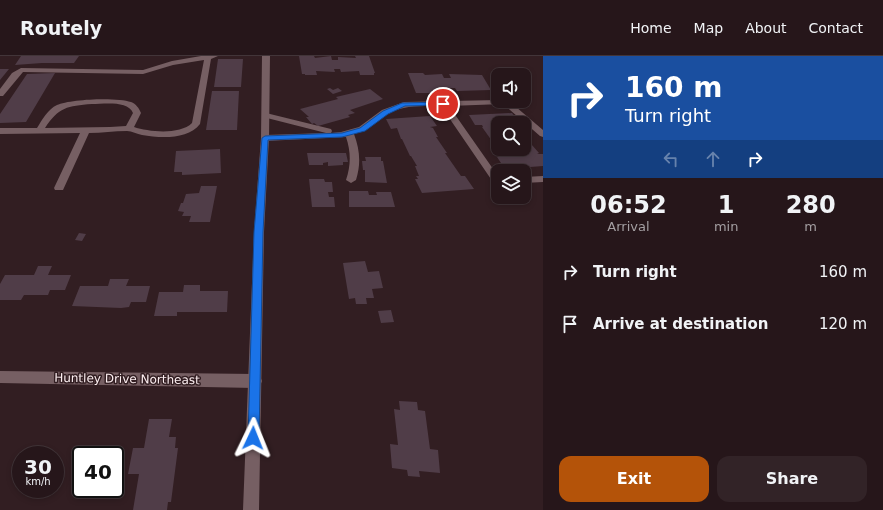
<!DOCTYPE html>
<html lang="en">
<head>
<meta charset="utf-8">
<style>
	:root { --surface:#26161a; --page:#322327; --text:#f1f3f6; --muted:#a49fa2; --line:#423539; --accent:#b45309 }
	body { margin:0; font-family:"DejaVu Sans",sans-serif; background:var(--page); color:var(--text); height:100vh; display:flex; flex-direction:column; font-size:15px; white-space:nowrap }
	* { box-sizing:border-box; margin:0 }
	p { font-size:13px; color:var(--muted) }
	.icon { flex:none; width:22px; height:22px; fill:none; stroke:currentColor; stroke-width:2; stroke-linecap:round; stroke-linejoin:round }
	.map { position:relative; flex:1; overflow:hidden }
	.sheet { display:flex; flex-direction:column; background:var(--surface); width:340px }
	.sheet>* { flex:none }
	.hud { background:#1a4fa0; color:#fff; overflow:hidden }
	.tools { position:absolute; left:491px; top:12px; display:grid; gap:8px }
	.tools a { display:grid; place-items:center; width:40px; height:40px; border-radius:8px; background:var(--surface); box-shadow:0 2px 6px #0003,0 0 0 1px var(--line); font-size:20px }
	.speed { position:absolute; left:12px; top:390px; display:flex; gap:8px; font-size:20px; font-weight:700; text-align:center }
	.speed>* { display:grid; place-content:center; width:52px; height:52px; border-radius:50%; background:var(--surface); box-shadow:0 2px 6px #0003,0 0 0 1px var(--line); line-height:1 }
	.speed small { font-size:10px; font-weight:400 }
	.speed .limit { border:2px solid #111; border-radius:6px; background:#fff; color:#111 }
	.pin { position:absolute; display:grid; place-items:center; width:34px; height:34px; color:#fff; margin:-17px; border:2px solid #fff; border-radius:50%; box-shadow:0 1px 4px #0007 }
	.me { position:absolute; width:44px; margin:-22px; rotate:2deg; stroke-linejoin:round; filter:drop-shadow(0 0 3px #0008) }
	.turn { display:flex; align-items:center; gap:14px; height:84px; padding:0 16px; font-size:18px }
	.turn .icon { width:52px; height:52px; stroke-width:2.5 }
	.turn b { display:block; font-size:28px; line-height:34px }
	.lanes { display:flex; align-items:center; height:38px; padding:0 16px; background:#0003; justify-content:center; gap:20px; direction:ltr }
	.lanes .off { opacity:.35 }
	.eta { display:flex; justify-content:space-evenly; align-items:center; height:68px; text-align:center }
	.eta b { font-size:24px; font-weight:800; line-height:28px }
	.cta { display:flex; gap:8px; margin-top:auto; padding:8px 16px }
	.cta a { flex:1; height:46px; border-radius:12px; background:var(--accent); color:#fff; font-size:16px; font-weight:800; line-height:46px; text-align:center }
	.cta a+a { background:var(--page); color:var(--text) }
	ul { padding:0; list-style:none }
	li { display:flex; align-items:center; gap:12px; height:52px; padding:0 16px }
	li div { flex:1 }
	li b { display:block; font-size:15px }
	li em { font-style:normal }
	header { display:flex; align-items:center; gap:24px; box-sizing:border-box; height:56px; padding:0 20px; background:var(--surface); border-bottom:1px solid var(--line) }
	header strong { font-size:19px }
	nav { display:flex; gap:22px; margin-inline-start:auto; font-size:14px }
	main { display:flex; flex:1; min-height:0 }
	.map>svg:first-child { display:block }
</style>
</head>
<body>
<header>
<strong>Routely</strong>
<nav><a>Home</a><a>Map</a><a>About</a><a>Contact</a></nav>
</header>
<main>
<div class="map">
<svg width="543" height="454" viewBox="0 0 543 454">
	<rect width="100%" height="100%" fill="#321e22"/>
	<path fill="#503d48" d="M21,0h58l-5,7h-32l-27,2z
		M299,0h15l1,2 16,-2 1,4h6v-3l18,1 -1,-2h14l6,17h-1v2h-14l-1,-4 -18,1 -1,-3h-6l1,3 -19,-1 1,4h-12v-1h-3z
		M218,3h25l-2,28h-27z
		M0,13h9l-9,11z
		M55,17l-29,49 -26,1v-9l27,-40z
		M408,17h15l2,2 17,-1 2,4h7l-2,-4 33,1 9,15 -34,1 -2,-3h-6l2,3 -19,-1 1,3h-17z
		M330,32l3,2 5,-2 4,3 -9,3 -6,-5z
		M370,33l13,10 -33,11 5,3 -7,2 2,2 -32,9 -4,-3 -2,1 -6,-7h3l-9,-8 38,-10 -2,-2z
		M212,35h27l-2,39h-31z
		M512,57l8,10h-22v26h26v-13l15,17h-2l2,1h4v12l-38,3 -8,-12 8,-1 -1,-1h-2l-20,-28h1l-1,-2h-7l-6,-10z
		M430,60l7,10 -7,1 3,1 5,9h-2l11,16h-2l16,23h4l9,13 -52,4 -7,-14h3l-2,-3h3l-4,-10h2l-6,-10h-1l-8,-17h-1l-4,-11 -6,1 -5,-10z
		M220,93l1,24 -39,2v-3h-8l2,-21z
		M307,97h39l2,9h-5v3l-15,1v-4l-5,1v2h-14z
		M365,101h16v4h2l4,22 -22,-1v-12h-2l-1,-9h4z
		M309,123h15l1,3h7l1,10h-5l1,5h5l1,10h-23z
		M201,130h16l-7,36h-21l2,-6h-9l2,-4 -6,-1 3,-8h2l3,-9 13,-1z
		M349,135h19l1,4h8l-1,-3h15l4,15h-46z
		M79,177l7,1 -4,7 -7,-1z
		M365,205l3,11 11,-1 4,17 -11,1 2,9h-8l1,6h-11l-1,-6 -6,1 -6,-36z
		M38,210h14l-4,9h23l-6,15h-15l-2,5h-24l-3,5h-21v-16l5,-9h29z
		M110,223h19l-3,7h24l-4,16h-15l-2,5 -8,1 -49,-2 8,-20h28z
		M184,229h16v6h28l-1,21h-50v4h-23l5,-24h24z
		M391,254l3,12 -13,1 -3,-12z
		M399,345l18,1 1,8 7,1 5,38 8,1 2,23 -21,-2 1,6 -12,-1 -1,-6 -15,-2 -2,-24 8,1 -4,-36 6,1z
		M149,363h23l-3,18h7l-1,11h3l-7,54h-3l-1,8h-34l6,-36h-11l5,-26h11z"/>
	<g fill="none" stroke-linecap="round" stroke-linejoin="round">
		<path fill="#765f63" fill-rule="evenodd" d="M201,0h17l-7,3 -11,65c-12,16 -40,14 -58,11 -5,-1 -10,-4 -15,-4 -13,0 -25,2 -38,2l-26,57h-8l-1,-2 26,-55 -80,1v-6h37c5,-8 11,-19 20,-23 13,-6 60,-8 74,-3 5,2 8,6 10,11l-7,14c15,5 46,8 58,-4l12,-63 -31,5 -30,9 -120,-2 -20,24h-3v-7l12,-16 9,-5 122,2 29,-9zM92,48c11,0 36,-4 41,9l-7,13 -16,1 -65,1c14,-21 22,-22 47,-24z
			M498,44v1h11l34,29v7l-3,-1 -37,-32 -54,2 49,70v10l-3,-1 -54,-79c-19,0 -36,-1 -52,7 -14,8 -19,16 -35,21 6,16 7,30 2,46l-5,3 -5,-3c5,-15 5,-28 0,-43l-81,4 -4,-3 4,-3 61,-2 -63,-16 -1,-2 4,-2 65,16 1,2 -1,2 10,-1 18,-5 23,-17 22,-8z
			M543,120v6l-19,1v-6z
			M0,315l255,3 5,2 2,5 -2,5 -5,2 -255,-5z"/>
		<path fill="#765f63" fill-rule="evenodd" d="M262,0h8l-1,82 -5,94 -5,278h-16l11,-278 7,-94z"/>
	</g>
	<path fill="#1a73e8" stroke="#114b97" d="M443,46h2v3l-40,1 -17,8 -23,17 -23,6 -74,3 -5,92 -4,206 -1,5 -5,1 -4,-1 -1,-5 6,-206 8,-94 3,-2 77,-3 18,-5 23,-17 19,-8z"/>
	<g text-anchor="middle" dominant-baseline="central" stroke-width="3" stroke-linejoin="round" paint-order="stroke">
		<g font-size="12" fill="#fdeff1" stroke="#321e22">
			<text transform="translate(127 323) rotate(1)">Huntley Drive Northeast</text>
		</g>
	</g>
</svg>
<div class="tools">
<a><svg class="icon" aria-label="sound" viewBox="0 0 24 24"><path d="M4 9h4l5-4v14l-5-4H4zM17 9q2 3 0 6"/></svg></a>
<a><svg class="icon" aria-label="search" viewBox="0 0 24 24"><circle cx="10" cy="10" r="6"/><path d="M15 15l6 6"/></svg></a>
<a><svg class="icon" aria-label="layers" viewBox="0 0 24 24"><path d="M12 4l9 5-9 5-9-5zM3 14l9 5 9-5"/></svg></a>
</div>
<div class="speed"><div>30<small>km/h</small></div><div class="limit">40</div></div>
<div class="pin" style="left:443px;top:48px;background:#d93025"><svg class="icon" aria-label="arrive" viewBox="0 0 24 24"><path d="M6 21V4h12l-3 4 3 4H6"/></svg></div>
<svg class="me" style="left:253px;top:382px" viewBox="-20 -20 40 40"><path d="M0-17L14 15 0 8-14 15z" fill="#1a73e8" stroke="#fff" stroke-width="4"/></svg>
</div>
<section class="sheet">
<div class="hud">
<div class="turn"><svg class="icon" aria-label="right" viewBox="0 0 24 24"><path d="M7 20v-9h11M14 6l5 5-5 5"/></svg><div><b>160 m</b>Turn right</div></div>
<div class="lanes"><svg class="icon off" aria-label="left" viewBox="0 0 24 24"><path d="M17 20v-9H6M10 6l-5 5 5 5"/></svg><svg class="icon off" aria-label="ahead" viewBox="0 0 24 24"><path d="M12 20V5M6 11l6-6 6 6"/></svg><svg class="icon" aria-label="right" viewBox="0 0 24 24"><path d="M7 20v-9h11M14 6l5 5-5 5"/></svg></div>
</div>
<div class="eta">
<div><b>06:52</b><p>Arrival</p></div>
<div><b>1</b><p>min</p></div>
<div><b>280</b><p>m</p></div>
</div>
<ul>
<li><svg class="icon" aria-label="right" viewBox="0 0 24 24"><path d="M7 20v-9h11M14 6l5 5-5 5"/></svg><div><b>Turn right</b></div><em>160 m</em></li>
<li><svg class="icon" aria-label="arrive" viewBox="0 0 24 24"><path d="M6 21V4h12l-3 4 3 4H6"/></svg><div><b>Arrive at destination</b></div><em>120 m</em></li>
</ul>
<div class="cta"><a>Exit</a><a>Share</a></div>
</section>
</main>
</body>
</html>
